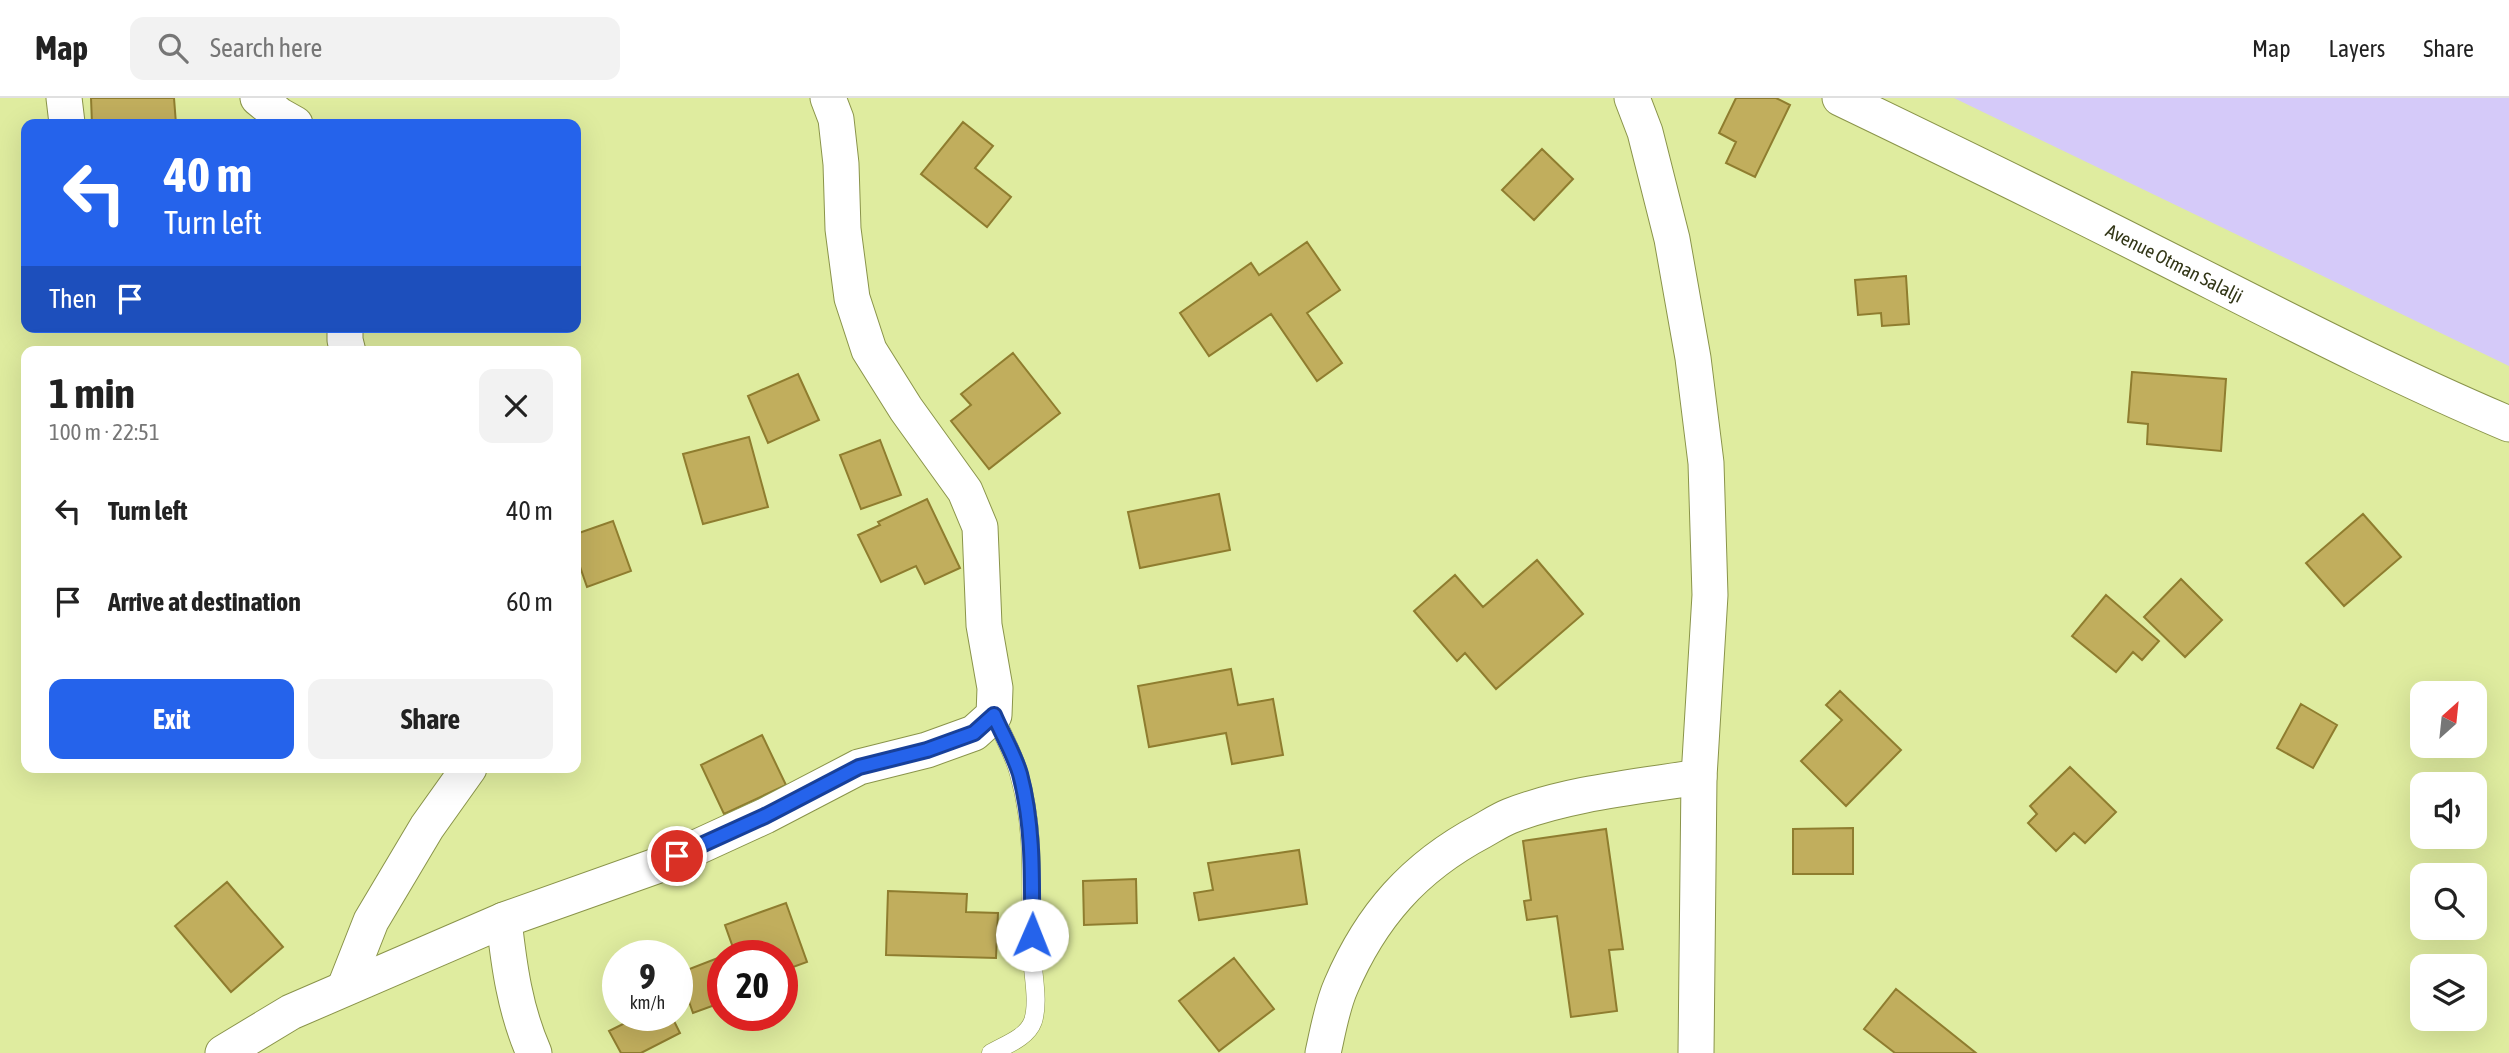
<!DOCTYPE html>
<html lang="en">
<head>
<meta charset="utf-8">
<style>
	:root { --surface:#fff; --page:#f2f2f2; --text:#222; --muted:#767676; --line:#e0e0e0; --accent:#2563eb }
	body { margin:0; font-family:"Asap Condensed",sans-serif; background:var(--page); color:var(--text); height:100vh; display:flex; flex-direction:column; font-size:26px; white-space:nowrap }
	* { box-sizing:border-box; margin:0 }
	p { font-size:23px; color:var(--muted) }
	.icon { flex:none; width:38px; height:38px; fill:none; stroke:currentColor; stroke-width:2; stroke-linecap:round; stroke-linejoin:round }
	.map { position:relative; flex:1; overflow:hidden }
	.details { position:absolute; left:21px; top:248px; width:560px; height:427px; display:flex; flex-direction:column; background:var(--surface); border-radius:14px; box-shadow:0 7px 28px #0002 }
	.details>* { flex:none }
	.guide { position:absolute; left:21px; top:21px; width:560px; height:214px; border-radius:14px; box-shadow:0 7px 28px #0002; background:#2563eb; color:#fff; overflow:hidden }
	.needle { width:46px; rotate:27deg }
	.controls { position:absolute; left:2410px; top:583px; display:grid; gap:14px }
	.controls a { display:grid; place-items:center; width:77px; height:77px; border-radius:14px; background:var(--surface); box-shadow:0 7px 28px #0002; font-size:35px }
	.speed { position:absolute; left:602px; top:842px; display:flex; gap:14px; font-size:35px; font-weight:700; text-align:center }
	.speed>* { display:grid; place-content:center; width:91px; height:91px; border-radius:50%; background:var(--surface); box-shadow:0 7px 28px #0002; line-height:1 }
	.speed small { font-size:18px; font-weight:400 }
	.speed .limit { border:10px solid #d22; background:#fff; color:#111 }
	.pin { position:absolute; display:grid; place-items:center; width:60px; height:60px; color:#fff; margin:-30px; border:4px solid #fff; border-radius:50%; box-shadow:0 2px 7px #0007 }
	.me { position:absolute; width:77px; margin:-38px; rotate:1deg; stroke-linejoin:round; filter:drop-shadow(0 0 5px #0008) }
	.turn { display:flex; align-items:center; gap:24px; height:147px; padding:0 28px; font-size:32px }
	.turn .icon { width:91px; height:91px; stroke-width:2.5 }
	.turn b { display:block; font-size:49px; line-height:60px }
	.then { display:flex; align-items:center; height:66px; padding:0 28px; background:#0003; gap:14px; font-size:26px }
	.round { display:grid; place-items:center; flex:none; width:74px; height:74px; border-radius:14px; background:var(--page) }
	.head { display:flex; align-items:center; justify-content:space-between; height:119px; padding:0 28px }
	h1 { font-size:42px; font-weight:700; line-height:52px }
	.cta { display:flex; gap:14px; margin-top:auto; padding:14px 28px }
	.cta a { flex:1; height:80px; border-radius:14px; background:var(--accent); color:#fff; font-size:28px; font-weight:700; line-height:80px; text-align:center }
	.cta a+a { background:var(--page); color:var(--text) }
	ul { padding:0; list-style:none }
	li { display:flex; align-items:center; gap:21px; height:91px; padding:0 28px }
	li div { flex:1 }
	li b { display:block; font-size:26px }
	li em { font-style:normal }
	header { display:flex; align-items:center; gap:42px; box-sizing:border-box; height:98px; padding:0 35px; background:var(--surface); border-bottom:2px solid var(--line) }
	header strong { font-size:33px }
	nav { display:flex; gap:38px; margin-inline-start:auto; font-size:24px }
	.search { width:490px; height:63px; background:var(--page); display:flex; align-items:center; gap:18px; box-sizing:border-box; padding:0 24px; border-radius:14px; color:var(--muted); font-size:26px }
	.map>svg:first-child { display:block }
</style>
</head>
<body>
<header>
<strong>Map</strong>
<div class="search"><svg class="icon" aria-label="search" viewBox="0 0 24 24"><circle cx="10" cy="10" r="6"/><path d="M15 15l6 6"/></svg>Search here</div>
<nav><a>Map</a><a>Layers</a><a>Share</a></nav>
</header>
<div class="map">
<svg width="2509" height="955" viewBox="0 0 2509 955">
	<rect width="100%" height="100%" fill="#dfec9f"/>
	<path fill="#d5caf9" d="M1954,0h555v268z"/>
	<path fill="#c1ae5d" stroke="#8f7d2f" stroke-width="2" d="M91,0h83l2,26h-84z
		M1736,0h40l14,7 -35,72 -29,-14 10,-21 -17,-9z
		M963,24l30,24 -18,22 36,29 -24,30 -66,-53z
		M1542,51l31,30 -39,41 -32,-30z
		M1307,144l33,48 -33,23 35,50 -25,18 -46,-67 -62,42 -29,-43 71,-50 8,12z
		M1906,178l3,48 -27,2 -1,-13 -23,2 -3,-35z
		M1013,255l47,60 -71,56 -38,-48 20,-16 -10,-11z
		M2132,274l94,7 -5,72 -74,-7 1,-20 -20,-2z
		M798,276l21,46 -51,23 -20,-47z
		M749,339l19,70 -65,17 -20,-70z
		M880,342l21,55 -40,14 -21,-54z
		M1219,396l11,56 -90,18 -12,-56z
		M927,401l33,69 -35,16 -9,-18 -35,16 -23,-47 22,-10 -2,-3z
		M2363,416l38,43 -57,49 -38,-43z
		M613,423l18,50 -44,16 -11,-32v-21z
		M1537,462l46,54 -87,75 -31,-36 -8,8 -43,-50 41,-36 28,32z
		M2181,481l41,41 -37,37 -41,-40z
		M2106,497l53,46 -17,19 -9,-8 -17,20 -44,-36z
		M1231,571l7,36 35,-6 10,56 -51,9 -6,-31 -77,14 -11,-61z
		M1840,593l61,59 -55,56 -45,-45 41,-41 -16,-15z
		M2301,606l36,21 -24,43 -36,-20z
		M762,637l24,50 -62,29 -23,-49z
		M2070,669l46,45 -31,31 -11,-10 -18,18 -28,-28 9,-9 -7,-8z
		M1853,730v46h-60v-45z
		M1606,731l17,120 -14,1 8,61 -46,6 -14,-101 -30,4 -3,-19 7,-1 -8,-59z
		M1299,752l8,54 -108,16 -5,-27 19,-3 -5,-27z
		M1136,781l1,44 -53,2 -1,-44z
		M227,784l56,65 -52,45 -56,-66z
		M888,793l79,3 -1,18 32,1 -2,45 -110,-3z
		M786,805l21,59 -25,9v-15h-46l-11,-31z
		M723,858v46l-30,11 -14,-40z
		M1234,860l40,51 -55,42 -40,-50z
		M1896,891l80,64h-81l-31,-24z
		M641,917h30l9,18 -39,20h-20l-12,-22z"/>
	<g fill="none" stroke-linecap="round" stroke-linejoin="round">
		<g stroke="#8a944a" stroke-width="19">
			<path id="lane" d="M991,955c14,-8 36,-15 42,-32 6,-19 0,-45 -1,-65 -3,-63 5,-119 -13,-182 -5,-20 -17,-40 -25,-59"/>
		</g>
		<g stroke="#8a944a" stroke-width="37">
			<g id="street">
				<path d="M64,0l3,25"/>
				<path d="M258,0l21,17 16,9"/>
				<path d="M1632,0l13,34 27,107 21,119 13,105 4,132 -11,182 -3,276"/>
				<path id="s1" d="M1840,0c106,51 211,102 315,155 117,59 233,120 354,171"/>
				<path d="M345,229v13l3,12"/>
				<path d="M345,889l26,-66 56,-94 42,-59"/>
				<path d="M223,955l68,-41 213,-92"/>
				<path d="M534,955c-19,-43 -25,-87 -30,-133l152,-54 109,-50 94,-49 68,-17 47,-17 20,-18 1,-27 -11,-63 -4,-98 -15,-36 -59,-82 -37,-59 -17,-52 -9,-69 -2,-65 -5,-45 -8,-21"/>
				<path d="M1323,955c5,-22 9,-47 18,-67 30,-70 73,-119 141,-155 9,-5 18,-11 28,-15 59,-23 126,-29 189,-39"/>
			</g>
		</g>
		<use href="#lane" stroke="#fff" stroke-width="18"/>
		<use href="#street" stroke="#fff" stroke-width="35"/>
	</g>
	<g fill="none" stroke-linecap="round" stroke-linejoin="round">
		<g stroke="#184099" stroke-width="18">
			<path id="route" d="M677,758l88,-40 94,-49 68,-17 47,-17 20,-18c8,19 20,39 26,59 14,53 12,107 12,161"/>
		</g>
		<use href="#route" stroke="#2563eb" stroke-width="12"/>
	</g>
	<g text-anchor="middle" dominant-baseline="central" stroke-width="6" stroke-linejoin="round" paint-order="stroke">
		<g font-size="19" fill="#323617" stroke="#fff">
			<text stroke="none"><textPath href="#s1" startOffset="373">Avenue Otman Salalji</textPath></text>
		</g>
	</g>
</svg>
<div class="controls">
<a><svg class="needle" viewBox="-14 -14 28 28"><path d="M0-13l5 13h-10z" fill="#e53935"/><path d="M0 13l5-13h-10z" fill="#767676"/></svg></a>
<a><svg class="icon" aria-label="sound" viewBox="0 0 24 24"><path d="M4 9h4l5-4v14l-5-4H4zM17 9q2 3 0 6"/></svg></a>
<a><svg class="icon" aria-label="search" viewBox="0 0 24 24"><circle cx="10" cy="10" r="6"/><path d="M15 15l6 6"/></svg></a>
<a><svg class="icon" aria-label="layers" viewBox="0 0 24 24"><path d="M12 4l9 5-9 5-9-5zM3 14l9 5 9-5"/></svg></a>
</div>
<div class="speed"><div>9<small>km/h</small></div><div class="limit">20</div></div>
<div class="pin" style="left:677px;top:758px;background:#d93025"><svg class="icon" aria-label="arrive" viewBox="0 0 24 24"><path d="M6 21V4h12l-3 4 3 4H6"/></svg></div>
<svg class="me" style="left:1032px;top:837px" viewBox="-20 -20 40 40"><circle r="19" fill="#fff"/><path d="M0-13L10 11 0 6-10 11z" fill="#2563eb"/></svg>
<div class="guide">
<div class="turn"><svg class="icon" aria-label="left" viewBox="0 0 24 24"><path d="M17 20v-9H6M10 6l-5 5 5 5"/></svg><div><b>40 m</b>Turn left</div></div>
<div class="then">Then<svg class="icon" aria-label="arrive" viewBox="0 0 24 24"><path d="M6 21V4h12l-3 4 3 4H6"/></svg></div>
</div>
<section class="details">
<div class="head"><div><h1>1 min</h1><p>100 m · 22:51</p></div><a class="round"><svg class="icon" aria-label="close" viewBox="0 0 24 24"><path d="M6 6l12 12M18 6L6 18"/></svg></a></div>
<ul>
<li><svg class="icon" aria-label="left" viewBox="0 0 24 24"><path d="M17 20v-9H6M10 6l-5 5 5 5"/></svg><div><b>Turn left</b></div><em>40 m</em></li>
<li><svg class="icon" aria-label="arrive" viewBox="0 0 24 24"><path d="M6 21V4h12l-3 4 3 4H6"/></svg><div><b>Arrive at destination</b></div><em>60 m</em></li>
</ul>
<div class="cta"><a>Exit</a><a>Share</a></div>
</section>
</div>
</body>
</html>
